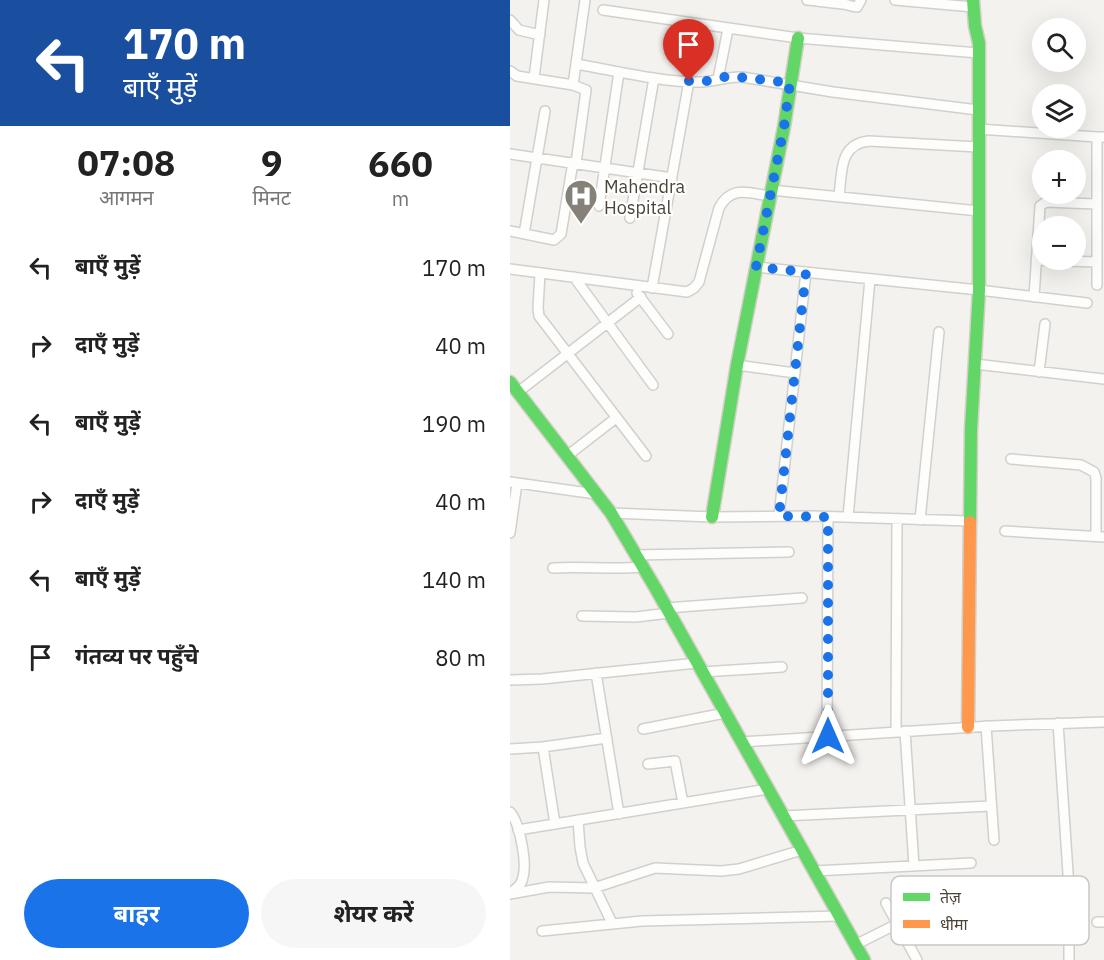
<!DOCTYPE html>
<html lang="hi">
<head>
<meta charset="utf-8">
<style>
	:root { --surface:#fff; --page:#f6f6f6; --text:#222; --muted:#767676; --accent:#1a73e8 }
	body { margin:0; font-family:"IBM Plex Sans","Noto Sans Devanagari",sans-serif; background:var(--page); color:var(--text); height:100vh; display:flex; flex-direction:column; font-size:22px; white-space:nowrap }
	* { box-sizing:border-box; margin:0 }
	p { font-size:20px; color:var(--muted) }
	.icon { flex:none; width:33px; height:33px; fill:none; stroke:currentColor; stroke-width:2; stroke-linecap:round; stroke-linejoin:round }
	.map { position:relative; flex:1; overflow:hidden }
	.drawer { display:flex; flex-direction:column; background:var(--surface); width:510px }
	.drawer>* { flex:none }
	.guide { background:#1a4fa0; color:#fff; overflow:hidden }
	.buttons { position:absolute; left:522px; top:18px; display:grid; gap:12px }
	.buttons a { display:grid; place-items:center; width:54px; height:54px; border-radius:50%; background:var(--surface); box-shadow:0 6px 24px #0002; font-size:30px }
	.pin { position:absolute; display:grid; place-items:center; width:51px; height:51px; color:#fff; margin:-62px -26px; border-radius:50% 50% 50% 0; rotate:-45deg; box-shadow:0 0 6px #0007 }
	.pin .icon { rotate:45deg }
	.me { position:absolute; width:66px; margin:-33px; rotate:0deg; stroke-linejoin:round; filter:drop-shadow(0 0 4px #0008) }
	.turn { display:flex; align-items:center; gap:21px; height:126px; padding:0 24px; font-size:27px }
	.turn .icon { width:78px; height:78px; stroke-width:2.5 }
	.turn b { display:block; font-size:42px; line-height:51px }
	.eta { display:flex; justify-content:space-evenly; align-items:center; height:102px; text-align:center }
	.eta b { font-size:36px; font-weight:700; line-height:42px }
	.action { display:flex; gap:12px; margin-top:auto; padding:12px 24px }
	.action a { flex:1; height:69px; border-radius:36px; background:var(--accent); color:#fff; font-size:24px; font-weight:700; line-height:69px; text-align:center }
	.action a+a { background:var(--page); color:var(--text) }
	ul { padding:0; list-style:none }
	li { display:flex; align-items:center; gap:18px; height:78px; padding:0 24px }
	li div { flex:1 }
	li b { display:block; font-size:22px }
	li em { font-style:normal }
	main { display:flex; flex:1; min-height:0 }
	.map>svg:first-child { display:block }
</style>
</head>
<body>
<main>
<section class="drawer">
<div class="guide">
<div class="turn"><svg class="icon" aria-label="left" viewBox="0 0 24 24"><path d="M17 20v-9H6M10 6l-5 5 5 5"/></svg><div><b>170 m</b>बाएँ मुड़ें</div></div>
</div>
<div class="eta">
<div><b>07:08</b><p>आगमन</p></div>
<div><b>9</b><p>मिनट</p></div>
<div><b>660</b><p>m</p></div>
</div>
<ul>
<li><svg class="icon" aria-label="left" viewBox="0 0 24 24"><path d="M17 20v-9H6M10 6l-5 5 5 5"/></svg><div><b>बाएँ मुड़ें</b></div><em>170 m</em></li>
<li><svg class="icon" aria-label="right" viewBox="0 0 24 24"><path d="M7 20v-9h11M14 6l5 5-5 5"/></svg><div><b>दाएँ मुड़ें</b></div><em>40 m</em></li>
<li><svg class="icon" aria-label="left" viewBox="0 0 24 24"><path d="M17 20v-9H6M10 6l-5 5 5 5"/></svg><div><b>बाएँ मुड़ें</b></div><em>190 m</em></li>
<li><svg class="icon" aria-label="right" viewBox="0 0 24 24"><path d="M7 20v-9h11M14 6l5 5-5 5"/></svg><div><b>दाएँ मुड़ें</b></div><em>40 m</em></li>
<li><svg class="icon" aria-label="left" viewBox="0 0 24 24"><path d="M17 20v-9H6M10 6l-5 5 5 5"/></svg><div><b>बाएँ मुड़ें</b></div><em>140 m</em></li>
<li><svg class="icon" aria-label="arrive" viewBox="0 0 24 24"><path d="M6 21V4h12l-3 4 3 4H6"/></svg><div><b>गंतव्य पर पहुँचे</b></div><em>80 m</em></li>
</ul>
<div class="action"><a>बाहर</a><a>शेयर करें</a></div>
</section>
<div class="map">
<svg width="594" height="960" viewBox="0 0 594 960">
	<rect width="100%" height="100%" fill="#f4f2ee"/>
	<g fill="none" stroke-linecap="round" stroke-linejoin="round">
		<g stroke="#d2d0cb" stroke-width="12">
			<path id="street" d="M297,0c12,1 24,3 35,4 5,0 10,3 15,3l4,-7
				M385,0l78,7
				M93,10l195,28 180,15
				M0,20l9,10 21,5
				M66,64c41,7 83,18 125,18 14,0 27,-6 41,-5l91,15 145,18
				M0,71l7,5 56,9 13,5 -10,73
				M24,78l10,-78
				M208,79l10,-50
				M63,85l12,-85
				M468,129l119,8
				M0,154l162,24
				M261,190l208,21
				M329,197c3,-25 0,-53 30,-56l109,6
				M89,206l20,-134
				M120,218l24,-140
				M0,231l44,9 7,-6 12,-72
				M14,234l21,-123
				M526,260l61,2
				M246,267l223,23 108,13
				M0,269l177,23 7,-4 5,-6 20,-74c12,-23 29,-15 51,-12
				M30,273l-2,35 1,8 107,140
				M64,277l79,108
				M587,285v-148h7
				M142,288l37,-207
				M127,293l31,41
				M524,297l6,-91 6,-4 50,2
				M465,364l129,15
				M227,365l58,8
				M529,372l6,-48
				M8,392l123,-95
				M57,456l49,-38
				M501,459l70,6 13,7 2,6v58
				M0,482l86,12
				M101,513l101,4 100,-1 158,5
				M269,516l27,-244
				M338,517l22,-238
				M410,520l19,-188
				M495,531l99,6
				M0,533l7,-50
				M125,555l154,-3
				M43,568c30,-2 59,2 89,-1
				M156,608l136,-10
				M72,616l54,1 33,-4
				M192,672l80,-5
				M86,673l23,141
				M0,680l32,-1 155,-16
				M548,723l11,165v72
				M476,726l8,114
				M133,729l82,-16
				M395,731l9,135
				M386,732l1,-213
				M317,736l1,-219
				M231,742l250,-16 113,-4
				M33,747l12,77
				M0,749l33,-2 64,-9
				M138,764l27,-3 8,42
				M0,812c10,11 17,51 13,65 -1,7 -6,11 -11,15
				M273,816l208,-10
				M68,820l2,27 3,16 29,60
				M8,830l250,-41
				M304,871l157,-8
				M0,894l39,-7 45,1 61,-20 66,3 18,-2 63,-19
				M376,903l31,57
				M587,922h7
				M32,931l100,-10 197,-5
				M345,945l42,-21"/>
		</g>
		<g stroke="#d3cfc5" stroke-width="15">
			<path id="fast" d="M0,382l101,131 45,76 208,371
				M202,517l25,-152 47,-238 14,-89
				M460,522l1,-93 8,-139v-247l-4,-17 -2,-26"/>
		</g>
		<g stroke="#d3cfc5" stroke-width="15">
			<path id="slow" d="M458,727l2,-205"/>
		</g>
		<use href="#street" stroke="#fdfdfc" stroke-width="9"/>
		<use href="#fast" stroke="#63d668" stroke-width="12"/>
		<use href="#slow" stroke="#ff974d" stroke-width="12"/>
	</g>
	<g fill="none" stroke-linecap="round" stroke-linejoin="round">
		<path stroke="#1a73e8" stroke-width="10" stroke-dasharray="0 18" d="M179,81l13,1 27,-6 61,7 -6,44 -28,140 50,5 -27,244 49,1v219"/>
	</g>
	<defs>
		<g id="hospital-pin" transform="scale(1.725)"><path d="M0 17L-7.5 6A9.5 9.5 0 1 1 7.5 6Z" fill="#868178" stroke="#fff"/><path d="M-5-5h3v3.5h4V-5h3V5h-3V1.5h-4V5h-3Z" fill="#fff"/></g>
	</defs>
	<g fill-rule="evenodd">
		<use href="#hospital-pin" x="71" y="196"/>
	</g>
	<g text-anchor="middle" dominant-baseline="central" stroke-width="4.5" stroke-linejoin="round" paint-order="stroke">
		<g font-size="18" fill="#4b4439" stroke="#fff" text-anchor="start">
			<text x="94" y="186">Mahendra<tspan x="94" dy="21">Hospital</tspan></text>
		</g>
	</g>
	<rect x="381" y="876" width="198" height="69" rx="9" fill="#fff" stroke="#c9c7c4" stroke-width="1.5"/>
	<rect x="393" y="893" width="27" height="8" fill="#63d668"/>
	<rect x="393" y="920" width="27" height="8" fill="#ff974d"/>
	<g font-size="16" fill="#4b4439">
		<text x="430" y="903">तेज़</text>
		<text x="430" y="930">धीमा</text>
	</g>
</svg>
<div class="buttons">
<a><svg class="icon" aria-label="search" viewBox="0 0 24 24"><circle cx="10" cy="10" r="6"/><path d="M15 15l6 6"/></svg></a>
<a><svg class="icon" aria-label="layers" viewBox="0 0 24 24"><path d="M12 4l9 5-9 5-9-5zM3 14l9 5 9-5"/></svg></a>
<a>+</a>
<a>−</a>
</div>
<div class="pin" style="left:179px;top:81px;background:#d93025"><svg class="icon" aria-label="arrive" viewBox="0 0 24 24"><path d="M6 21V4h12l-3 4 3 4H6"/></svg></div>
<svg class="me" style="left:318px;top:736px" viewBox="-20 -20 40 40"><path d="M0-17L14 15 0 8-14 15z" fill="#1a73e8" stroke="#fff" stroke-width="4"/></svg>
</div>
</main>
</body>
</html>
